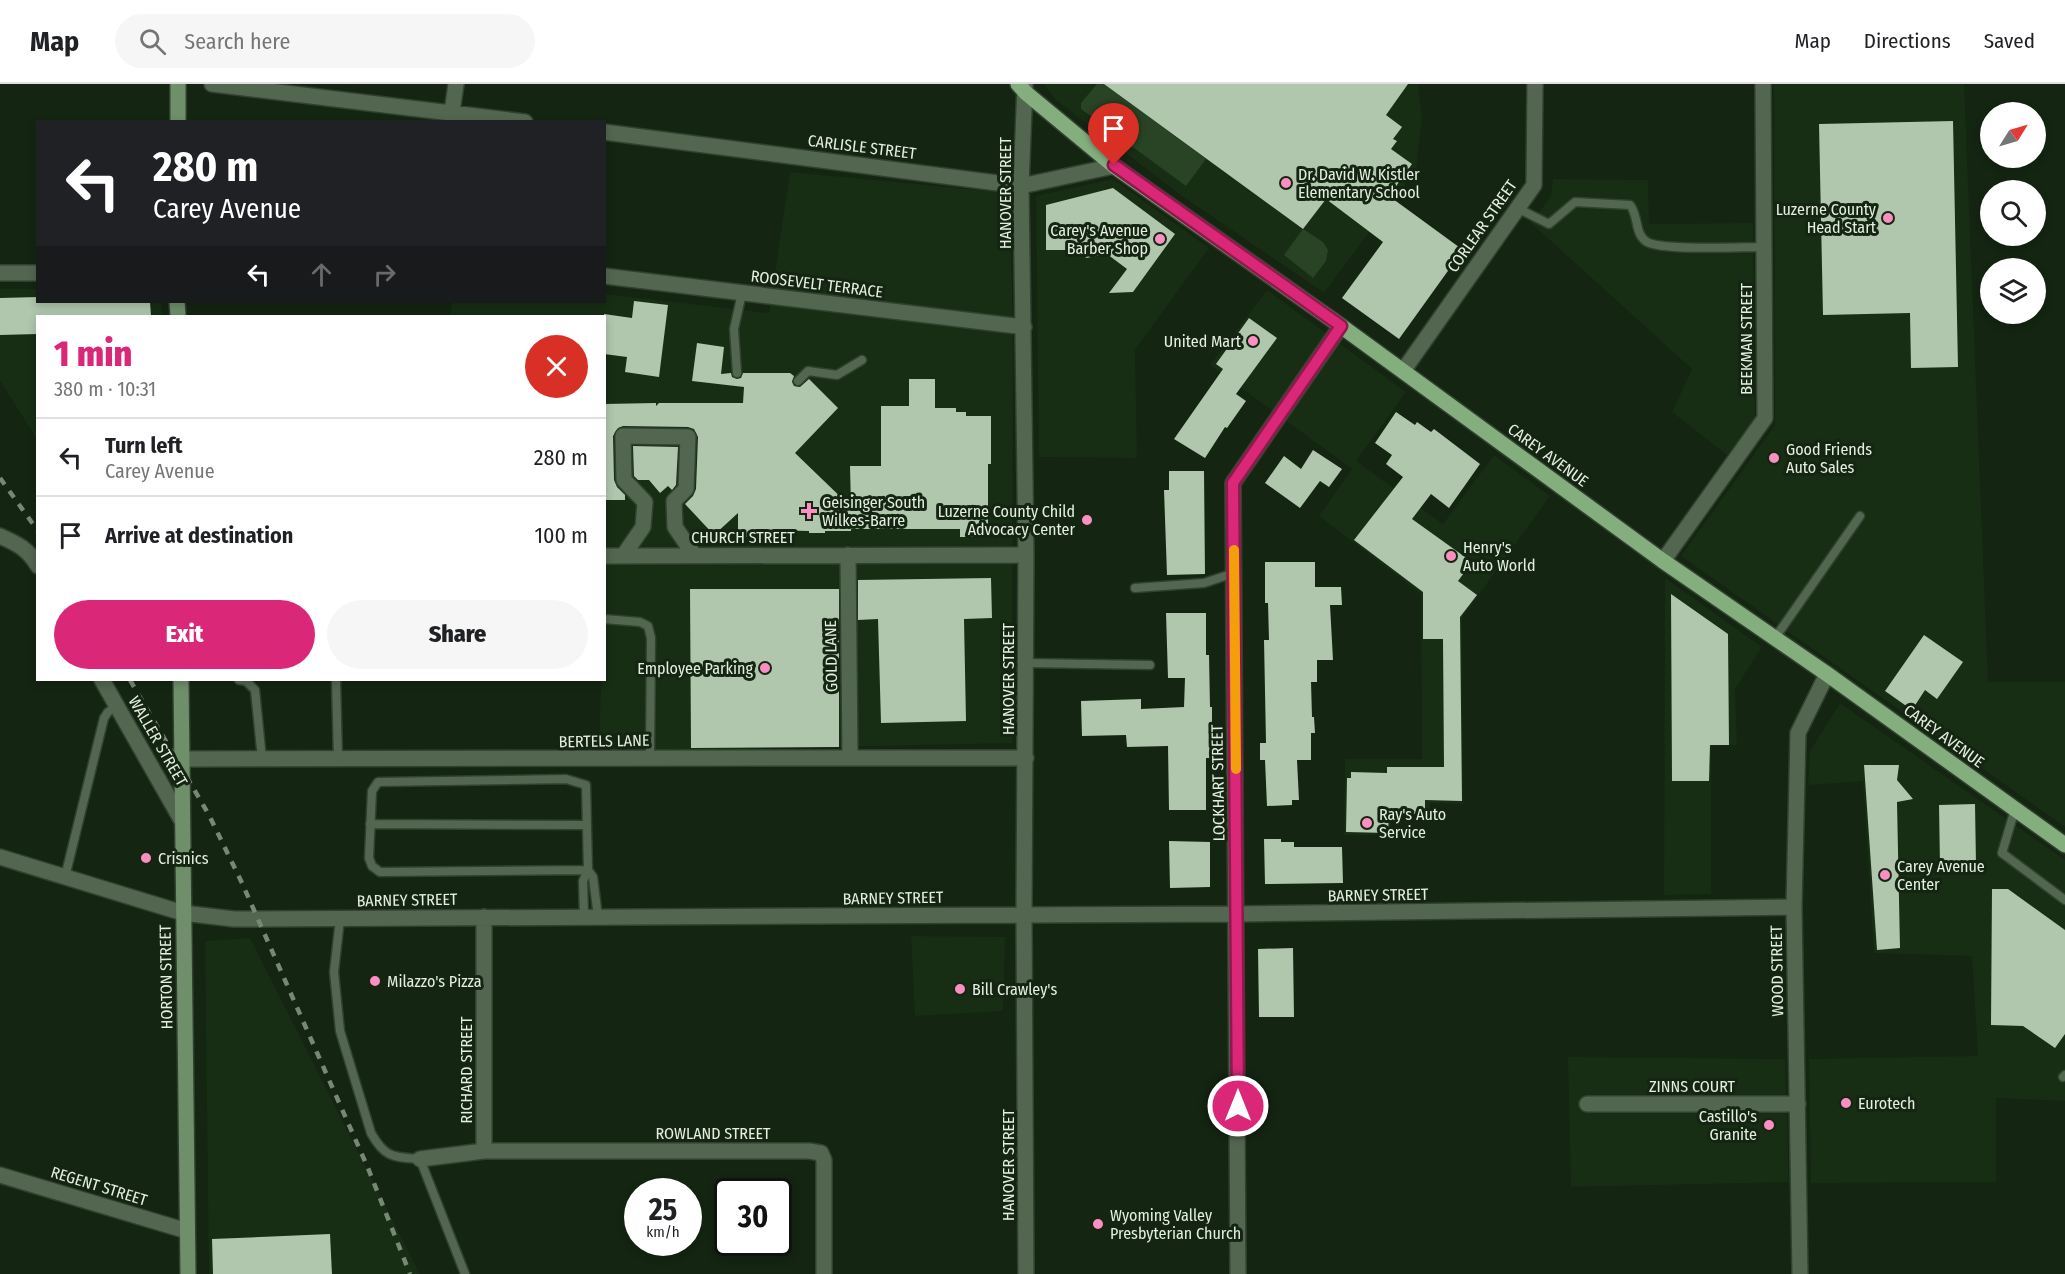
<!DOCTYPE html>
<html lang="en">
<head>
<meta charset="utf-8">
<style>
	:root { --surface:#fff; --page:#f6f6f6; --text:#202124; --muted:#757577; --line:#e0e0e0; --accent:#db2777 }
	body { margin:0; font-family:"Fira Sans Condensed",sans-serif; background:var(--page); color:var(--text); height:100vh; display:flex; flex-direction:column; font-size:22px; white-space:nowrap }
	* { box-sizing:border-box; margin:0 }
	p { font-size:20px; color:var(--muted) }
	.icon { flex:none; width:33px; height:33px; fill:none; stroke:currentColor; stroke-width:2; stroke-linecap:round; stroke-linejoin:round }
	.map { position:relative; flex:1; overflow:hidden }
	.drawer { position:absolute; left:36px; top:231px; width:570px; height:366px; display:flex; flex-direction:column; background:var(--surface); border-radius:0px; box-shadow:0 3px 9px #0003 }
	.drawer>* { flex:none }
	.hud { position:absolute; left:36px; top:36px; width:570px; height:183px; border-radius:0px; box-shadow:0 3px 9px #0003; background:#202124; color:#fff; overflow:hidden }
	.needle { width:39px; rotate:53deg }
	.tools { position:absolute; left:1980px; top:18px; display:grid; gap:12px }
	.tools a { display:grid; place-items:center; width:66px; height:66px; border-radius:50%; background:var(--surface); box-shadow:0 3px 9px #0003; font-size:30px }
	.speed { position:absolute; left:624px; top:1094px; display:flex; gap:12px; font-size:30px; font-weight:700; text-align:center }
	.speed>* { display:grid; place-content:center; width:78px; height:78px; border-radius:50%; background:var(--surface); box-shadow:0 3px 9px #0003; line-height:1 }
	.speed small { font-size:15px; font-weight:400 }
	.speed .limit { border:3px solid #111; border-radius:9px; background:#fff; color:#111 }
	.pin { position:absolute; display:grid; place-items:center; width:51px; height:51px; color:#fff; margin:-62px -26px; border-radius:50% 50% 50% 0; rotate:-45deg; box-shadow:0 0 6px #0007 }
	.pin .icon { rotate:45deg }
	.me { position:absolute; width:66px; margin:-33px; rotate:0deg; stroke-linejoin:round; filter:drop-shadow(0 0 4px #0008) }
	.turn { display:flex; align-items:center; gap:21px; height:126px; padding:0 18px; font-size:27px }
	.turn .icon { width:78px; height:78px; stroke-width:2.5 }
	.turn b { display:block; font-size:42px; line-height:51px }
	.lanes { display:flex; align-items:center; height:57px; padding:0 18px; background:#0003; justify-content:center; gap:30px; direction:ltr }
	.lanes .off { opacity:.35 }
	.round { display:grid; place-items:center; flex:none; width:63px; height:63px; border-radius:32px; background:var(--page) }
	.overview { display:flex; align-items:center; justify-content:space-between; height:102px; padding:0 18px }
	h1 { font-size:36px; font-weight:800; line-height:45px; color:var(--accent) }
	.primary-button { display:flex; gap:12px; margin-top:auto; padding:12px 18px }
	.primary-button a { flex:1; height:69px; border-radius:36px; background:var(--accent); color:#fff; font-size:24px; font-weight:800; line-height:69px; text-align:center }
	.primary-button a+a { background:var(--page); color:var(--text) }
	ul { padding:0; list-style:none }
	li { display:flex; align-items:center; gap:18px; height:78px; padding:0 18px; border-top:2px solid var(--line) }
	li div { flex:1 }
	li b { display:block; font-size:22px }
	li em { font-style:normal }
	header { display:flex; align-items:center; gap:36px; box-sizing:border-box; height:84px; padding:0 30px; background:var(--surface); border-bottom:2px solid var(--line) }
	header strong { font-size:28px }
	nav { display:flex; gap:33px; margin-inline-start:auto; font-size:21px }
	.search { width:420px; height:54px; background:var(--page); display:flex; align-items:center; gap:15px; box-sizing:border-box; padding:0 21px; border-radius:33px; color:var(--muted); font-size:22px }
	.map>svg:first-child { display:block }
</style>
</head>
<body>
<header>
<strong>Map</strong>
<div class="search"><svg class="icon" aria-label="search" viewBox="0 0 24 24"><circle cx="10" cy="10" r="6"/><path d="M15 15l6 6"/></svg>Search here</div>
<nav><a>Map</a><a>Directions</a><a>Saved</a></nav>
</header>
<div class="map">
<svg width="2065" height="1190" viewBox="0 0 2065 1190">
	<rect width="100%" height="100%" fill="#142512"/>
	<path fill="#172d14" d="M1044,0h374l4,33 -6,53 -92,123 -142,-97 -126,-96z
		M1774,0h190l24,598h77v145l-384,-271 94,-131z
		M790,88l220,21 3,149 -1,401 -413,9 2,-72h3v-364h-154l2,-14h152l1,-8 164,19z
		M1113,95l96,69 -74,102 2,108 -98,-1 -3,-261z
		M1553,95l95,1 1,44 104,-1 2,196 -28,36 -55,-43 20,-43 -161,-146 20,-27z
		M0,205h37l1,13h123l1,14h-124l-1,123 -37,-58z
		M1267,206l139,102 -50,69 87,63 51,-69 56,41 -88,122 1,186 -33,-1v12h-39v20h-47l1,-76h77l-1,-165 -102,-78 33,-47 -142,-104z
		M1665,494l97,69 -27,42 2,56 -26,1v148l-47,1z
		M1840,619l225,157v241l-69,-3v84l-185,1 -2,-124 169,-3 -6,-100 -98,-3 -11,-172 -55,4 2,-34z
		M911,852l94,1 -2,74 -88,5z
		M250,854l170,336h-211l-4,-333z
		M1568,973l217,2 4,123 -218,5z"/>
	<path fill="#284424" d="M1097,0h7l102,75 -20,27 -105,-77v-6z
		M1303,145l20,13 5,8 -2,11 -13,17 -29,-23z"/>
	<path fill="#b0c6ad" d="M1104,0h304l-22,31 16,12 -9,12 4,2 -6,8 21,15 -23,32 74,54 -64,89 -57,-41 41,-56 -57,-43 -23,30z
		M1953,37l5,246 -47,1 -1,-55 -87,2 -4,-191z
		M1113,104l62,46 -42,58 -24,1 18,-24 -20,-15 -21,4 -3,-8h-37v-45z
		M38,213v5h112l1,14h-113v18l-38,1v-37z
		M634,217l34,4 -9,72 -34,-5 2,-15 -23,-3v-40l28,4z
		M1249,234l28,20 -41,56 10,7 -19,27 -2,-1 -20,31 -31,-19 49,-70 -7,-5z
		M697,259l27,4 -3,27 10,-1 1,4 5,2 4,-1 2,-5h47l4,3 -2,6 2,4 6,1 9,-8 29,29 -43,45 56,54 -1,-41h31v-60h28v-27h26v29h21v4h10v4h25v48h-3v67h-8v6h-20v-8h-109v2h-26v2h-16v-2l-46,-1v7h-25v-24l-24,22 -29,-31 8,-8 3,-7 2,-52 -4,-8 -6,-2 -65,-1 -5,2 -5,8 1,44 3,7 8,8v5h-21v-96l52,-1v3l3,-3h84l1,-16 -52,-6z
		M1396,328l19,13 2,-3 14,10 3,-3 46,35 -31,44 -18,-14 -19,25 60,43 -14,19 19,14 -17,22 2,184 -37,-1v14l-36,-1 -1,20 -42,-1 1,-54h4v-6l36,1v-6h57l-1,-128h-20v-47l-69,-52 49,-63 -17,-13 6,-9 -17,-12z
		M633,362l45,1 -2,38 -4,5 -4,-4 -8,7 -11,-13h-11l-4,-4z
		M1313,366l29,19 -13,18 -9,-6 -20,27 -35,-25 19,-27 17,13z
		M1169,387h35l1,103 -38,1 -3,-85h5z
		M1265,478h50v25h26l1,18h-12l3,55h-16v22h-6l1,35h2l1,16h-4v27h-14l2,40h-7v5l-25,1 -2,-46h-5v-17h6l-2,-103h5l-1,-37h-3z
		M991,494l1,40 -28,1 2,102 -85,2 -3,-104 -20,1v-40z
		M690,505h149v158l-148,1z
		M1671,510l57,40 1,111h-19l-1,36h-37z
		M1166,529h40v42h3l1,52h2v51h-6v52h-37l-1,-64 -41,1 -1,-12 -44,1 -1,-35 60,-2v10l43,-2 1,-29h-17z
		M1924,551l39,27 -26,37 -12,-9 -13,20 -27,-19z
		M1864,681h35l-2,15 16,19 -16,3 3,146 -23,2z
		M1975,720l1,61 -36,1 -1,-61z
		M1264,755h17v3h13v5h48l1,36 -78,1z
		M1169,757l41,1v45l-40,1z
		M1992,805h16l57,41v104l-10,14 -32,-22 -32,-1z
		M1293,864l1,69h-35l-1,-68z
		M330,1150l2,40h-119l-1,-35z"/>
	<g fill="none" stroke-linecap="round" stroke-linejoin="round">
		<g stroke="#31412f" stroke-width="11">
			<path id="lane" d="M1517,124l32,16 26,-22 55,3c9,11 4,29 17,37 16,9 94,5 117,5
				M737,289l-3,-44 8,-36
				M798,297l10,-10 29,4 25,-15
				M1135,504l69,-5 30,-10
				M604,535l36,3 8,4 3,12 -1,120
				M1775,554l85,-122
				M1026,579l124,2
				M239,596l7,1 9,9 7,69
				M336,596l2,79
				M2015,725l-13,44 63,47
				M370,740l217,1
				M588,786l5,7 5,40
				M65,793l39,-159 4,-6 9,-6
				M584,833l-1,-36 5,-11 -2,-85 -20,-6 -188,3 -6,9 -3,67 3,8 8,6 208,-2
				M340,835l-6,53 6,59 31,102c14,25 22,24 49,26l45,115
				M2063,993l2,-2"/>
		</g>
		<g stroke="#31412f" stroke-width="18">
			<path id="street" d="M212,0l313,38
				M1025,0l-4,102 5,369 -2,360 2,359
				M452,28l4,-28
				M604,48l417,54 93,-20
				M0,189h38
				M604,192l420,51
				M1403,287l131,-186 1,-101
				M0,452c18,8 28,13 38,30
				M848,471l2,202
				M604,472l422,-1
				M623,472l20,-29 2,-25 -21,-22 -1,-44 65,1 -2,52 -12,12 1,26 19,28
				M1663,477l102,-143 -2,-334
				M102,596l80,141
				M182,675c281,1 563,-3 844,-1
				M0,773l183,56 51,6 1003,-5 557,-7
				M1587,1020h211
				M484,1067v-234
				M420,1075l64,-8h325l12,2 3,7v114
				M0,1091l187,56
				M1238,1190l-5,-791 108,-157
				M1800,1190l-6,-367 4,-174 29,-59"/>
		</g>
		<g stroke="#31412f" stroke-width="18">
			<path id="secondary" d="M178,0v38
				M177,218l1,14
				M181,596l7,594"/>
		</g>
		<g stroke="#31412f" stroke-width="18">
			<path id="primary" d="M1018,0l8,9 88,73 227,160 322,235 164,113 238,171"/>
		</g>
		<use href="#lane" stroke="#536750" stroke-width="8"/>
		<use href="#street" stroke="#536750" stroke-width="15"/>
		<use href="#secondary" stroke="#6f8f6a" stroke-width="15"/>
		<use href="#primary" stroke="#84ae7e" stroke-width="15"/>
		<path stroke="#798777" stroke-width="4.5" stroke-dasharray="8 8" stroke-linecap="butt" d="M0,394l38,53
			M130,596l79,135 33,68 126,285 42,106"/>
	</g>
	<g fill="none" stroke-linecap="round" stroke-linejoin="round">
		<g stroke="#8e194d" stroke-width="15">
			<path id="route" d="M1114,81l227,161 -108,157 5,623"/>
		</g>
		<use href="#route" stroke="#db2777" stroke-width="10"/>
		<path stroke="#f59e0b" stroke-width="10" d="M1234,466l2,219"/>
	</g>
	<g fill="#fc8fc2" stroke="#142512" stroke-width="2">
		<circle cx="1286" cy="99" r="6"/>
		<circle cx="1888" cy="134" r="6"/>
		<circle cx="1160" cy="155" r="6"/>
		<circle cx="1253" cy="257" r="6"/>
		<circle cx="1774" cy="374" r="6"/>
		<path d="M806 418h6v6h6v6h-6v6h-6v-6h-6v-6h6z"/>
		<circle cx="1087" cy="436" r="6"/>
		<circle cx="1451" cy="472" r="6"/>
		<circle cx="765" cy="584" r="6"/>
		<circle cx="1367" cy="739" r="6"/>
		<circle cx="146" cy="774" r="6"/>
		<circle cx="1885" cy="791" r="6"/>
		<circle cx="375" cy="897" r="6"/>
		<circle cx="960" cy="905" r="6"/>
		<circle cx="1846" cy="1019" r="6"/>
		<circle cx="1769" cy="1041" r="6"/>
		<circle cx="1098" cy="1140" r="6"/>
	</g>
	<g text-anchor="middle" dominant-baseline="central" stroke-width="6" stroke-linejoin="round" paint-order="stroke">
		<g font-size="16" fill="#e4efe2" stroke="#142512">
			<text transform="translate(862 63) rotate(7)">CARLISLE STREET</text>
			<text transform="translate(1005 109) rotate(-90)">HANOVER STREET</text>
			<text transform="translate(1482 142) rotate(-55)">CORLEAR STREET</text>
			<text transform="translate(817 200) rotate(7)">ROOSEVELT TERRACE</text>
			<text transform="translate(1746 255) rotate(-90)">BEEKMAN STREET</text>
			<text transform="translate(1548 371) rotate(36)">CAREY AVENUE</text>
			<text x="743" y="453">CHURCH STREET</text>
			<text transform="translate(831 572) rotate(-91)">GOLD LANE</text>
			<text transform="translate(1008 595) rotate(-90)">HANOVER STREET</text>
			<text transform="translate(1944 652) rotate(36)">CAREY AVENUE</text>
			<text transform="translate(158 657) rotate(60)">WALLER STREET</text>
			<text transform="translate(604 657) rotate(-1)">BERTELS LANE</text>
			<text transform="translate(1218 699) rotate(-91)">LOCKHART STREET</text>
			<text transform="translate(1378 811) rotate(-1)">BARNEY STREET</text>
			<text transform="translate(893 814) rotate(-1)">BARNEY STREET</text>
			<text transform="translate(407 816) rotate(-1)">BARNEY STREET</text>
			<text transform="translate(1777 887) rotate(-91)">WOOD STREET</text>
			<text transform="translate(166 893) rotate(-91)">HORTON STREET</text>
			<text transform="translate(466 986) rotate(-90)">RICHARD STREET</text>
			<text x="1692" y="1002">ZINNS COURT</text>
			<text x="713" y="1049">ROWLAND STREET</text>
			<text transform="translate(1008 1081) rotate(-90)">HANOVER STREET</text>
			<text transform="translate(99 1102) rotate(17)">REGENT STREET</text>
		</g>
		<g font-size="16" fill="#e4efe2" stroke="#142512" text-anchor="start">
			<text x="1298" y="90">Dr. David W. Kistler<tspan x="1298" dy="18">Elementary School</tspan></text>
			<text x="1876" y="125" text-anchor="end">Luzerne County<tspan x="1876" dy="18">Head Start</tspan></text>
			<text x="1148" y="146" text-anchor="end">Carey's Avenue<tspan x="1148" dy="18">Barber Shop</tspan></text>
			<text x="1241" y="257" text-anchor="end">United Mart</text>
			<text x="1786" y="365">Good Friends<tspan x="1786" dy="18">Auto Sales</tspan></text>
			<text x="822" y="418">Geisinger South<tspan x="822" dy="18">Wilkes-Barre</tspan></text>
			<text x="1075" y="427" text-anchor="end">Luzerne County Child<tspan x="1075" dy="18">Advocacy Center</tspan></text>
			<text x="1463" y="463">Henry's<tspan x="1463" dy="18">Auto World</tspan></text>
			<text x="753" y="584" text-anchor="end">Employee Parking</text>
			<text x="1379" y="730">Ray's Auto<tspan x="1379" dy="18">Service</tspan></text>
			<text x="158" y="774">Crisnics</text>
			<text x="1897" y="782">Carey Avenue<tspan x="1897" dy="18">Center</tspan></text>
			<text x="387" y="897">Milazzo's Pizza</text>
			<text x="972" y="905">Bill Crawley's</text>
			<text x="1858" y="1019">Eurotech</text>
			<text x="1757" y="1032" text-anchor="end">Castillo's<tspan x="1757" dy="18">Granite</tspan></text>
			<text x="1110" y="1131">Wyoming Valley<tspan x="1110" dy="18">Presbyterian Church</tspan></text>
		</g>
	</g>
</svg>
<div class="tools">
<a><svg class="needle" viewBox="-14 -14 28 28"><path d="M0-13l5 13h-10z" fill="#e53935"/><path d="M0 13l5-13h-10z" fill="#757577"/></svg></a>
<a><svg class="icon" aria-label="search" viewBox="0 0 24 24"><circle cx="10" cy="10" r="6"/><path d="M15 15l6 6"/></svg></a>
<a><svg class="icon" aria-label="layers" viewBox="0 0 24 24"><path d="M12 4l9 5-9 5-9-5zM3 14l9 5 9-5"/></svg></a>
</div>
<div class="speed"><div>25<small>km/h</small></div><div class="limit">30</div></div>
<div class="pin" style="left:1114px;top:81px;background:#d93025"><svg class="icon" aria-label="arrive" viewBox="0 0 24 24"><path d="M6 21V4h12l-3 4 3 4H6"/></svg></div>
<svg class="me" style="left:1238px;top:1022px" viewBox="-20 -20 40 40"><circle r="17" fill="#db2777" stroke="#fff" stroke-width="3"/><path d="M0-11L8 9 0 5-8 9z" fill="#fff"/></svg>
<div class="hud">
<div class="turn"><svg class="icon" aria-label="left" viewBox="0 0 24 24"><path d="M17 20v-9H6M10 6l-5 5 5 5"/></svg><div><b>280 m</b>Carey Avenue</div></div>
<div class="lanes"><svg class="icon" aria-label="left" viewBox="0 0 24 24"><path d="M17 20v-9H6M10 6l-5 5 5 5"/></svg><svg class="icon off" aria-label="ahead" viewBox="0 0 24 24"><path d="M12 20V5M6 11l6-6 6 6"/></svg><svg class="icon off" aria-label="right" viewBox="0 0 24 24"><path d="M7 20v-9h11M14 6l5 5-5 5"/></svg></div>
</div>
<section class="drawer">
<div class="overview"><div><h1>1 min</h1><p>380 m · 10:31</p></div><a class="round" style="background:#d93025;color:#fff"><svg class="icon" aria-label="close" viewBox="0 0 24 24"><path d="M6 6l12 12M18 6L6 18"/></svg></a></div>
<ul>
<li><svg class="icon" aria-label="left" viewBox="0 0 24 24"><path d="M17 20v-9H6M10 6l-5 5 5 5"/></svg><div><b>Turn left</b><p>Carey Avenue</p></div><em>280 m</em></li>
<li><svg class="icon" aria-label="arrive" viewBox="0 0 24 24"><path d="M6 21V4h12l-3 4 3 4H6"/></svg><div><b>Arrive at destination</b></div><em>100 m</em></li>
</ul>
<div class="primary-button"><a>Exit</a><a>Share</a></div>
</section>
</div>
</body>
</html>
